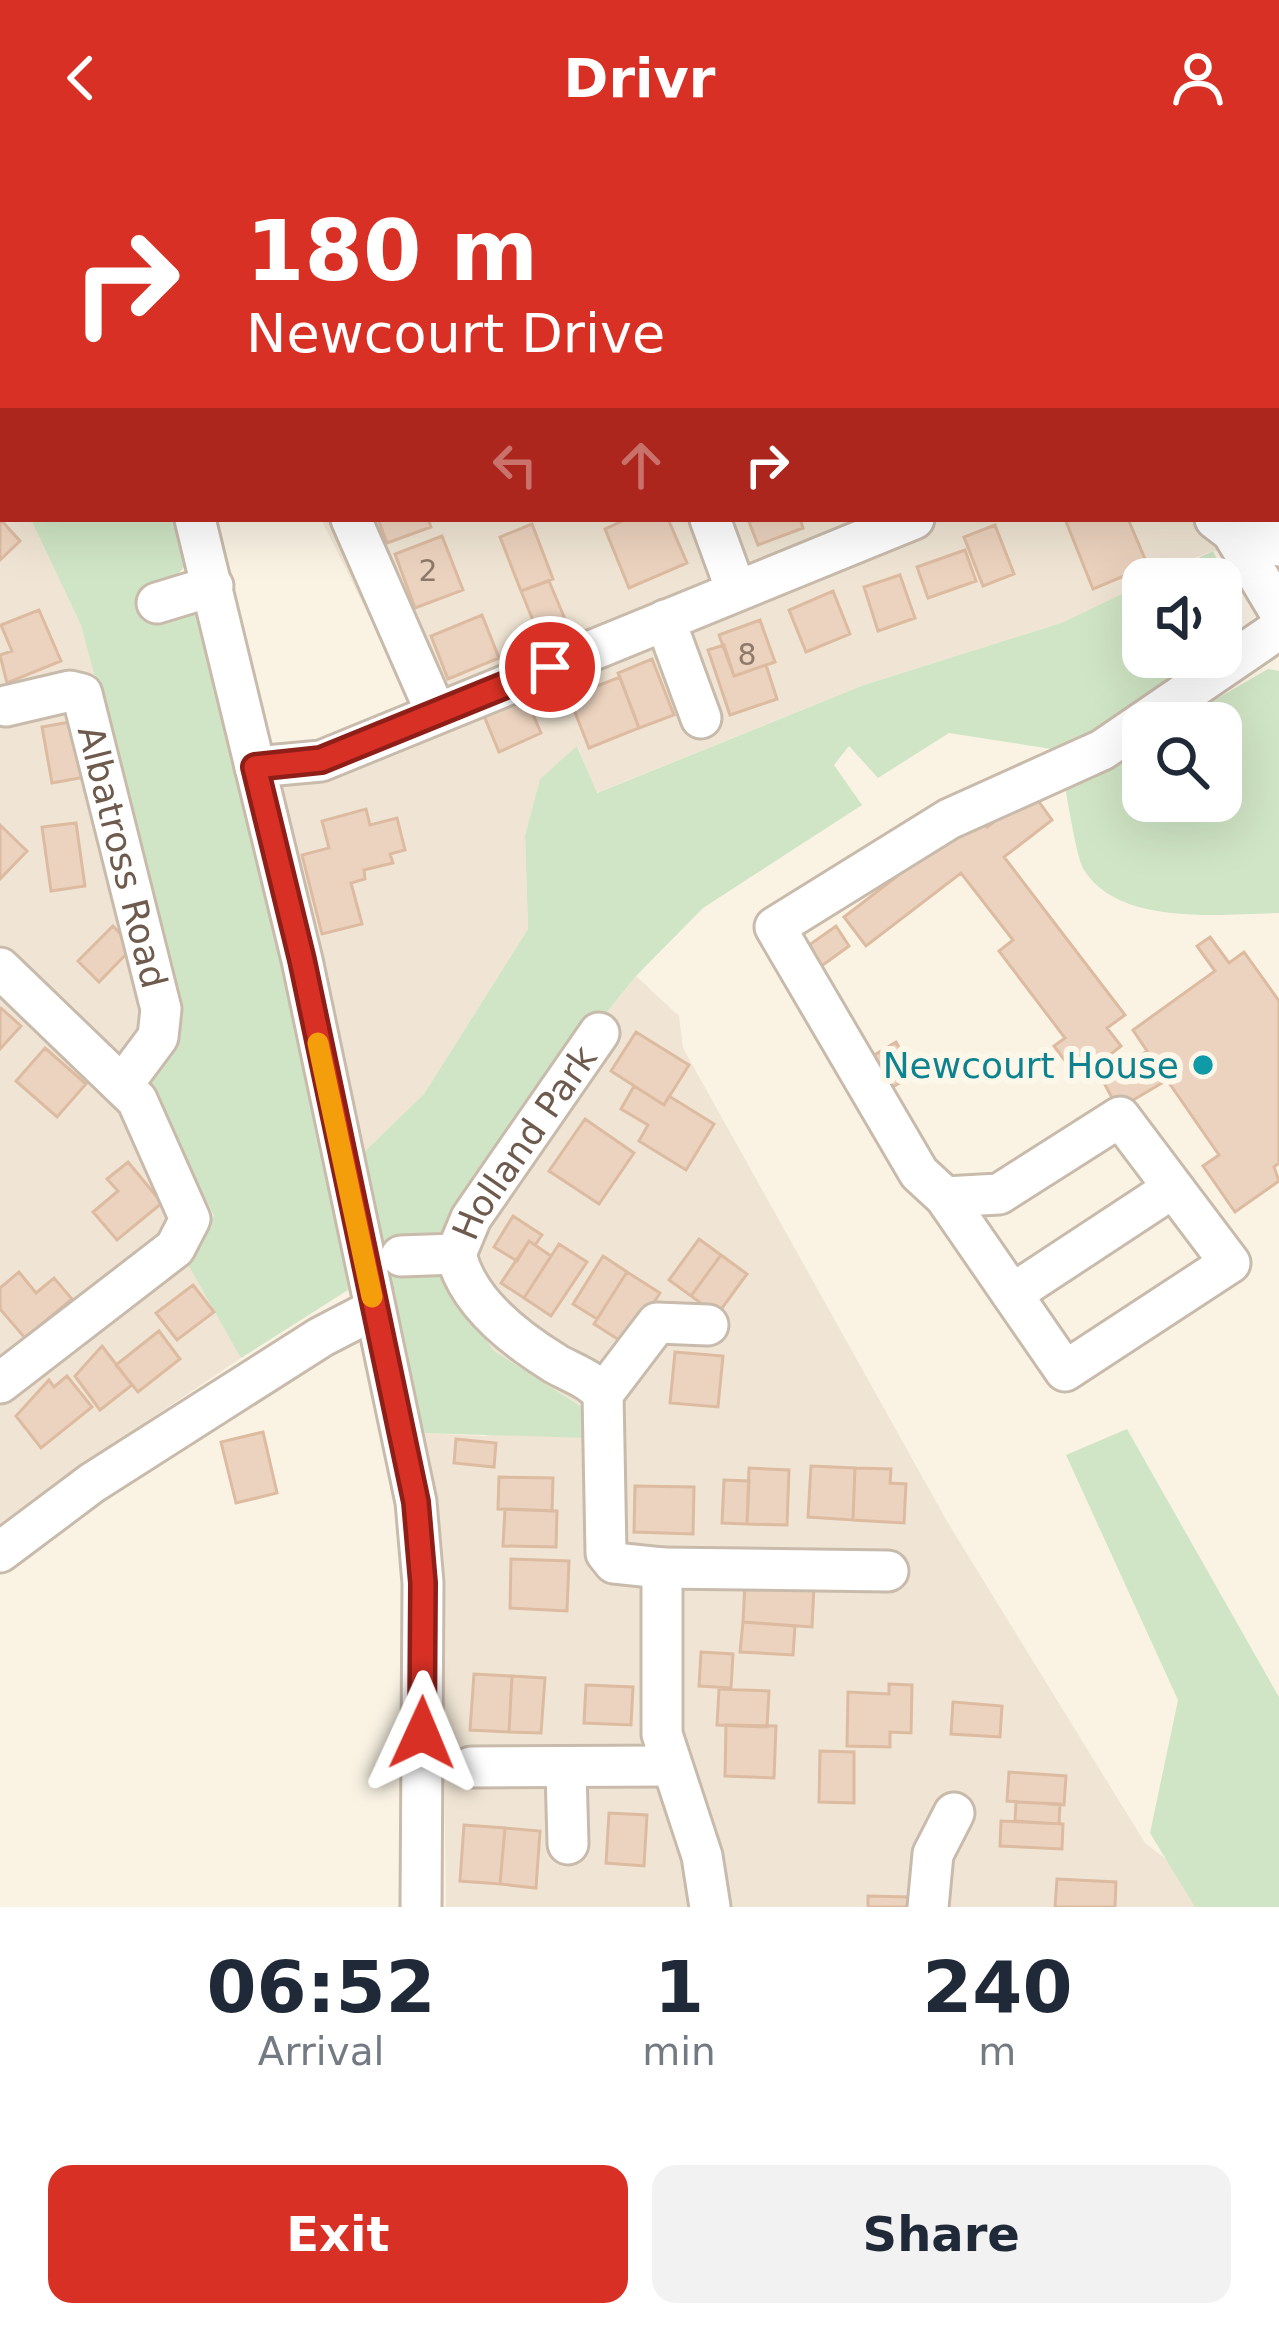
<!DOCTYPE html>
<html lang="en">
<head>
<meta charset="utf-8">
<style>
	:root { --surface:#fff; --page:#f2f2f3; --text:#1f2937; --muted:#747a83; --accent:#d93025 }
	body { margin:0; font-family:"DejaVu Sans",sans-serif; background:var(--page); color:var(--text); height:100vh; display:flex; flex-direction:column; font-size:45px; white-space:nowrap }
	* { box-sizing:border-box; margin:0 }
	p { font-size:39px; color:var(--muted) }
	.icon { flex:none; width:66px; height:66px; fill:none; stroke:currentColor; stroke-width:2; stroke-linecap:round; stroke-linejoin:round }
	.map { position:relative; height:1751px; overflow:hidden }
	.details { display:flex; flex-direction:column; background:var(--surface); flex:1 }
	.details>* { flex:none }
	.guide { position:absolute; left:0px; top:0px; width:1281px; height:366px; box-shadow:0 12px 48px #0002; background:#d93025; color:#fff; overflow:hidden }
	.fabs { position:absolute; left:1122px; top:402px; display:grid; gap:24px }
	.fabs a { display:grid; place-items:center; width:120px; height:120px; border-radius:24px; background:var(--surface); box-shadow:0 12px 48px #0002; font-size:60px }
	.pin { position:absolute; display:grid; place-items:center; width:102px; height:102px; color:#fff; margin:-51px; border:6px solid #fff; border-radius:50%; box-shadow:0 3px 12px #0007 }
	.me { position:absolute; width:132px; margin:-66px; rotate:1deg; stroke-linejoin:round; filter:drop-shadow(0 0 9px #0008) }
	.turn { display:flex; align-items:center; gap:42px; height:252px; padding:0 48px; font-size:54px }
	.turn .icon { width:156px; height:156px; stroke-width:2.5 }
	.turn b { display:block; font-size:84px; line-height:102px }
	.lanes { display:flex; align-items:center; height:114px; padding:0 48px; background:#0003; justify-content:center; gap:60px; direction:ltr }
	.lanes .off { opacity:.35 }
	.eta { display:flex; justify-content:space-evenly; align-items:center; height:204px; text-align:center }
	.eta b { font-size:72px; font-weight:600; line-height:84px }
	.action { display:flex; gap:24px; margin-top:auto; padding:24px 48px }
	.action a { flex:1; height:138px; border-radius:24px; background:var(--accent); color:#fff; font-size:48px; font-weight:600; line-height:138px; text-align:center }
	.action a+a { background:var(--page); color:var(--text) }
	header { display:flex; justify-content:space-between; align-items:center; height:156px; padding:0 48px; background:var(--accent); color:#fff; font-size:54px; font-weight:600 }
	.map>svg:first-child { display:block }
</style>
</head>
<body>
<header><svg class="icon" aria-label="back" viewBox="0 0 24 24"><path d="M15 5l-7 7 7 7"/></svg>Drivr<svg class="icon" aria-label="person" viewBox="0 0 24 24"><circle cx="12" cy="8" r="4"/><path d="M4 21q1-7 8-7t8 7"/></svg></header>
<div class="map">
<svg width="1279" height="1751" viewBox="0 0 1279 1751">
	<rect width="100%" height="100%" fill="#faf3e4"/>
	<path fill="#f0e5d4" d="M1279,99v290l-67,6 -69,28v5l-82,39 -197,62 -268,108 -18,-46 -53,89 3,93 -104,165 -61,59 -88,-366 153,-52 -107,-216h957z
		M0,330l3,33h28l6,6 44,100 29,110 65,406 39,76 16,116 11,25 -116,78 -125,100z
		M636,820l43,40 4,32 265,475 197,320 42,32 8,32h-749l-5,-378 -21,-96 65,3 103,-25 -95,-61 -43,-63 -68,-9 -4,-28 65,-13 65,-103z"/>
	<path fill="#d0e5c5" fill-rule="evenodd" d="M31,363h153l5,43 -17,18 7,25 27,14 112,493 30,178 -107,68 -55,-97 28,-45 -61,-124 -43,-357 -29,-110z
		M1213,395c14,28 27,59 8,86v-58h-67z
		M1143,428v73h46l-25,16 25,42 79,-46 11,2v242c-58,1 -159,14 -195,-43 -9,-13 -20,-97 -26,-120l-109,-17 -71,45 -29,-32 -15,19 28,40 -159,103 -67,68 -128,158 -65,103 -65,13 -15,-97 61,-59 104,-165 -3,-93 15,-57 37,-33 20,47 267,-108 197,-62zM1143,567h78v78h-78z
		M440,1116l53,78 95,61 1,27 -169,-5 -38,-155z
		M1127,1273l152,268v210h-84l-45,-74 28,-133 -112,-245z"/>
	<path fill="#ecd3bf" stroke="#ddbba1" stroke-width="3" d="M0,363l20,22 -20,19z
		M378,363h50l3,8 -44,16z
		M627,363h41l19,44 -58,25 -24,-59z
		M748,363h52l3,9 -45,17z
		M1065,363h63l20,47 -55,23z
		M532,368l21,55 -32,12 -21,-54z
		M995,369l19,49 -31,12 -19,-49z
		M442,380l21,54 -48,18 -20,-54z
		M965,394l11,31 -48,17 -11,-31z
		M900,419l15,43 -37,13 -14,-44z
		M549,425l20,48 -28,11 -20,-49z
		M833,435l17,43 -44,18 -17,-42z
		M39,454l22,51 -54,22 -7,-28 12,-4 -11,-26z
		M482,459l17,43 -51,21 -17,-43z
		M760,464l15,42 -41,14 -15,-41z
		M724,489l10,31 32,-11 11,34 -47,16 -22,-65z
		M652,503l22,56 -35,13 -21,-55z
		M620,521l19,51 -50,20 -20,-51z
		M526,542l15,35 -42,19 -15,-36z
		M75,565l10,56 -33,6 -10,-56z
		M1032,636l20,28 -48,37 121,158 -18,13 14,18 -30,24 -11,-14 -12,9 -14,-19 11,-8 -66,-87 14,-11 -52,-67 -95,73 -22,-29 134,-103 9,13z
		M366,653l4,16 27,-7 8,32 -15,4 3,9 -29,7 1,9 -14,4 11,41 -40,10 -20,-79 27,-7 -7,-27z
		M76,667l9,63 -34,5 -9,-64z
		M0,669l27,26 -27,28z
		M113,770l20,21 -34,35 -21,-21z
		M836,770l13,20 -33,24 -14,-20z
		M1210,781l19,26 15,-11 35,49v162l-5,4 5,14 -44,31 -32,-46 16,-11 -52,-75 -49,29 -14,-26 43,-32 -14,-21 82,-59 -18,-25z
		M1,852l20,18 -21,23v-41z
		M636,876l53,33 -25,40 -53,-34z
		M896,886l18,33 -25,14 -18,-32z
		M45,892l41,36 -29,33 -41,-36z
		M634,930l30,19 5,-9 45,28 -28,46 -47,-29 9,-16 -27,-16z
		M585,963l49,34 -35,51 -50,-33z
		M128,1006l34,41 -45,37 -24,-28 25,-21 -11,-12z
		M513,1060l29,19 -7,10 -6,-4 -12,20 -23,-14z
		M699,1083l22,16 -30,41 -22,-16z
		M529,1085l22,15 -27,42 -23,-15z
		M559,1088l28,18 -36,54 -27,-18z
		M721,1099l26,19 -30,41 -26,-19z
		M603,1100l24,16 -30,47 -24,-15z
		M19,1116l17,21 18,-15 18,21 -47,39 -25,-29v-21z
		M627,1116l33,21 -33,52 -33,-21z
		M193,1129l21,27 -37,28 -21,-27z
		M159,1175l21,28 -42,33 -22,-27z
		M102,1190l30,39 -32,25 -25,-34z
		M675,1196l48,4 -5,51 -48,-4z
		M67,1220l25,31 -51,41 -25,-32 33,-36 5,7z
		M263,1276l14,61 -41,10 -15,-61z
		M456,1283l40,4 -2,24 -40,-4z
		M811,1310l44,2 -2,52 -45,-3z
		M749,1312l40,2 -2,55 -40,-1z
		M855,1312l36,1 -1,14 16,1 -2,39 -51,-3z
		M499,1321l54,1 -1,33 -54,-2z
		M724,1324l25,1 -2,43 -25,-1z
		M635,1330l59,1 -1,47 -59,-2z
		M505,1353l52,2 -1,36 -53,-1z
		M511,1403l58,2 -2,50 -57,-3z
		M745,1426l69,4 -2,41 -69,-5z
		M743,1466l52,4 -2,29 -53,-3z
		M701,1496l32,2 -2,34 -32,-2z
		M474,1518l38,2 -3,56 -39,-2z
		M512,1520l33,2 -4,55 -32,-1z
		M889,1528l23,1 -1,48 -21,-1v15l-43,-1 1,-54 41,2z
		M586,1529l47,2 -2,38 -47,-2z
		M719,1533l50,2 -2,36 -50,-2z
		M953,1546l49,4 -2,31 -49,-3z
		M726,1569l50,1 -2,52 -49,-2z
		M820,1595l34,1v51l-35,-1z
		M1009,1616l57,4 -2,29 -57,-4z
		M1016,1646l44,2 -1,20 -44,-3z
		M609,1657l38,2 -3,51 -38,-3z
		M1001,1665l62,3 -1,25 -62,-3z
		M464,1669l41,3 -5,56 -40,-3z
		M505,1672l35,3 -4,57 -36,-4z
		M1057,1723l59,3 -1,25h-60z
		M868,1740l41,1v10h-41z"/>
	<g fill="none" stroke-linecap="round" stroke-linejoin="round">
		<g stroke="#c9bbac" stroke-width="45">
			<g id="minor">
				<path d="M460,0l3,3"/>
				<path d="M872,0l3,3"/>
				<path d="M156,3l2,-3"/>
				<path d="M964,3l3,-3"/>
				<path d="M1206,3v-3"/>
				<path d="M1278,79h1"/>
				<path d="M0,218l3,-3"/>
				<path d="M195,363l107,441 114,542 7,81 -2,324"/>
				<path d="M351,363l85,194"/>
				<path d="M710,363l26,71"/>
				<path d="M1215,363l17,13 47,79"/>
				<path d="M1232,376l37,6 10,8"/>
				<path d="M157,447l56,-17"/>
				<path d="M665,464l36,98"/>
				<path id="s1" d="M6,550l64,-15 12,3 79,315 -3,28 -35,47"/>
				<path d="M255,611l66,-6 593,-242"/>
				<path d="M0,812l137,132 53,119 -15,29 -175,135"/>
				<path d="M945,1041l54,-3 121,-77 110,146 -165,108 -120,-174 -26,-24 -144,-246 174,-108 153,-69 177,-121"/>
				<path d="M456,1098c11,48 59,85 100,110 16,9 35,15 47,30"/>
				<path id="s2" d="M401,1100l55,-2 15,-36 128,-185"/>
				<path d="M1012,1138l158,-104"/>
				<path d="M708,1169l-51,-2 -54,71 3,159 8,10 48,5v166l40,122 8,51"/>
				<path d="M0,1396l92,-69 229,-146 54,-28"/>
				<path d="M662,1412l226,3"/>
				<path d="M471,1611l198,-1"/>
				<path d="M566,1614l2,74"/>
				<path d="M928,1751l5,-53 21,-41"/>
			</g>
		</g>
		<use href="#minor" stroke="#fff" stroke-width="39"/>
	</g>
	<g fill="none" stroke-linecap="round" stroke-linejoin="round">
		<g stroke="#8d1f18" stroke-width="30">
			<path id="route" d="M422,1577l1,-150 -7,-81 -114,-542 -47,-193 66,-7 229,-93"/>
		</g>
		<use href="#route" stroke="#d93025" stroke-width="21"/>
		<path stroke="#f59e0b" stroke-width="21" d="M318,887l54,254"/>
	</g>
	<circle fill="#0f9aa8" stroke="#fdf7ea" stroke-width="4.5" cx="1203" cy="909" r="12"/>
	<g text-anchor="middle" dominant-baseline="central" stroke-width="12" stroke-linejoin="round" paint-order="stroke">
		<g font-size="30" fill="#8e796a">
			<text x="428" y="414">2</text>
			<text x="747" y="498">8</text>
		</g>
		<g font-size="36" fill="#6f5b4d" stroke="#fdf7ea">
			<text stroke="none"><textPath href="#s1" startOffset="246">Albatross Road</textPath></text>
			<text stroke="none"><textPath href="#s2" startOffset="186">Holland Park</textPath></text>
		</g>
		<g font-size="36" fill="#0d838f" stroke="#fdf7ea" text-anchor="end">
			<text x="1179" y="909">Newcourt House</text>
		</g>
	</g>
</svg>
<div class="fabs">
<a><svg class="icon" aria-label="sound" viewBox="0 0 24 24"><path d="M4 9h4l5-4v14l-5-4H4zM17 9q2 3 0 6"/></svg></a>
<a><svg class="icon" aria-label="search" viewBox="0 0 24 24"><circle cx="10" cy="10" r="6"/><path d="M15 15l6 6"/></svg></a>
</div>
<div class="pin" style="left:550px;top:511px;background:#d93025"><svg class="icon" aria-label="arrive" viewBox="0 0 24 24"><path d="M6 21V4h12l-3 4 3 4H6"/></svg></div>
<svg class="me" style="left:422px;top:1577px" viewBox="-20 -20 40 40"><path d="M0-17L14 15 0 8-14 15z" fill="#d93025" stroke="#fff" stroke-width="4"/></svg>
<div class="guide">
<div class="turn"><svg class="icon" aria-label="right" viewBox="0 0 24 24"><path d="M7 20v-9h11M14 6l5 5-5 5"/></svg><div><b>180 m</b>Newcourt Drive</div></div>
<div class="lanes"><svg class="icon off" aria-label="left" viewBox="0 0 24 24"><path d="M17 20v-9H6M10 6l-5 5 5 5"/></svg><svg class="icon off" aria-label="ahead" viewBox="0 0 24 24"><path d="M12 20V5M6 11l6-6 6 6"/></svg><svg class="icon" aria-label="right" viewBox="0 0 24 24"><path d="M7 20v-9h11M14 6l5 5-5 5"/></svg></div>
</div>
</div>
<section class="details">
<div class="eta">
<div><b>06:52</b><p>Arrival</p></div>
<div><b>1</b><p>min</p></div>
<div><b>240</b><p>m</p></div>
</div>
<div class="action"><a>Exit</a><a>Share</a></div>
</section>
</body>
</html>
